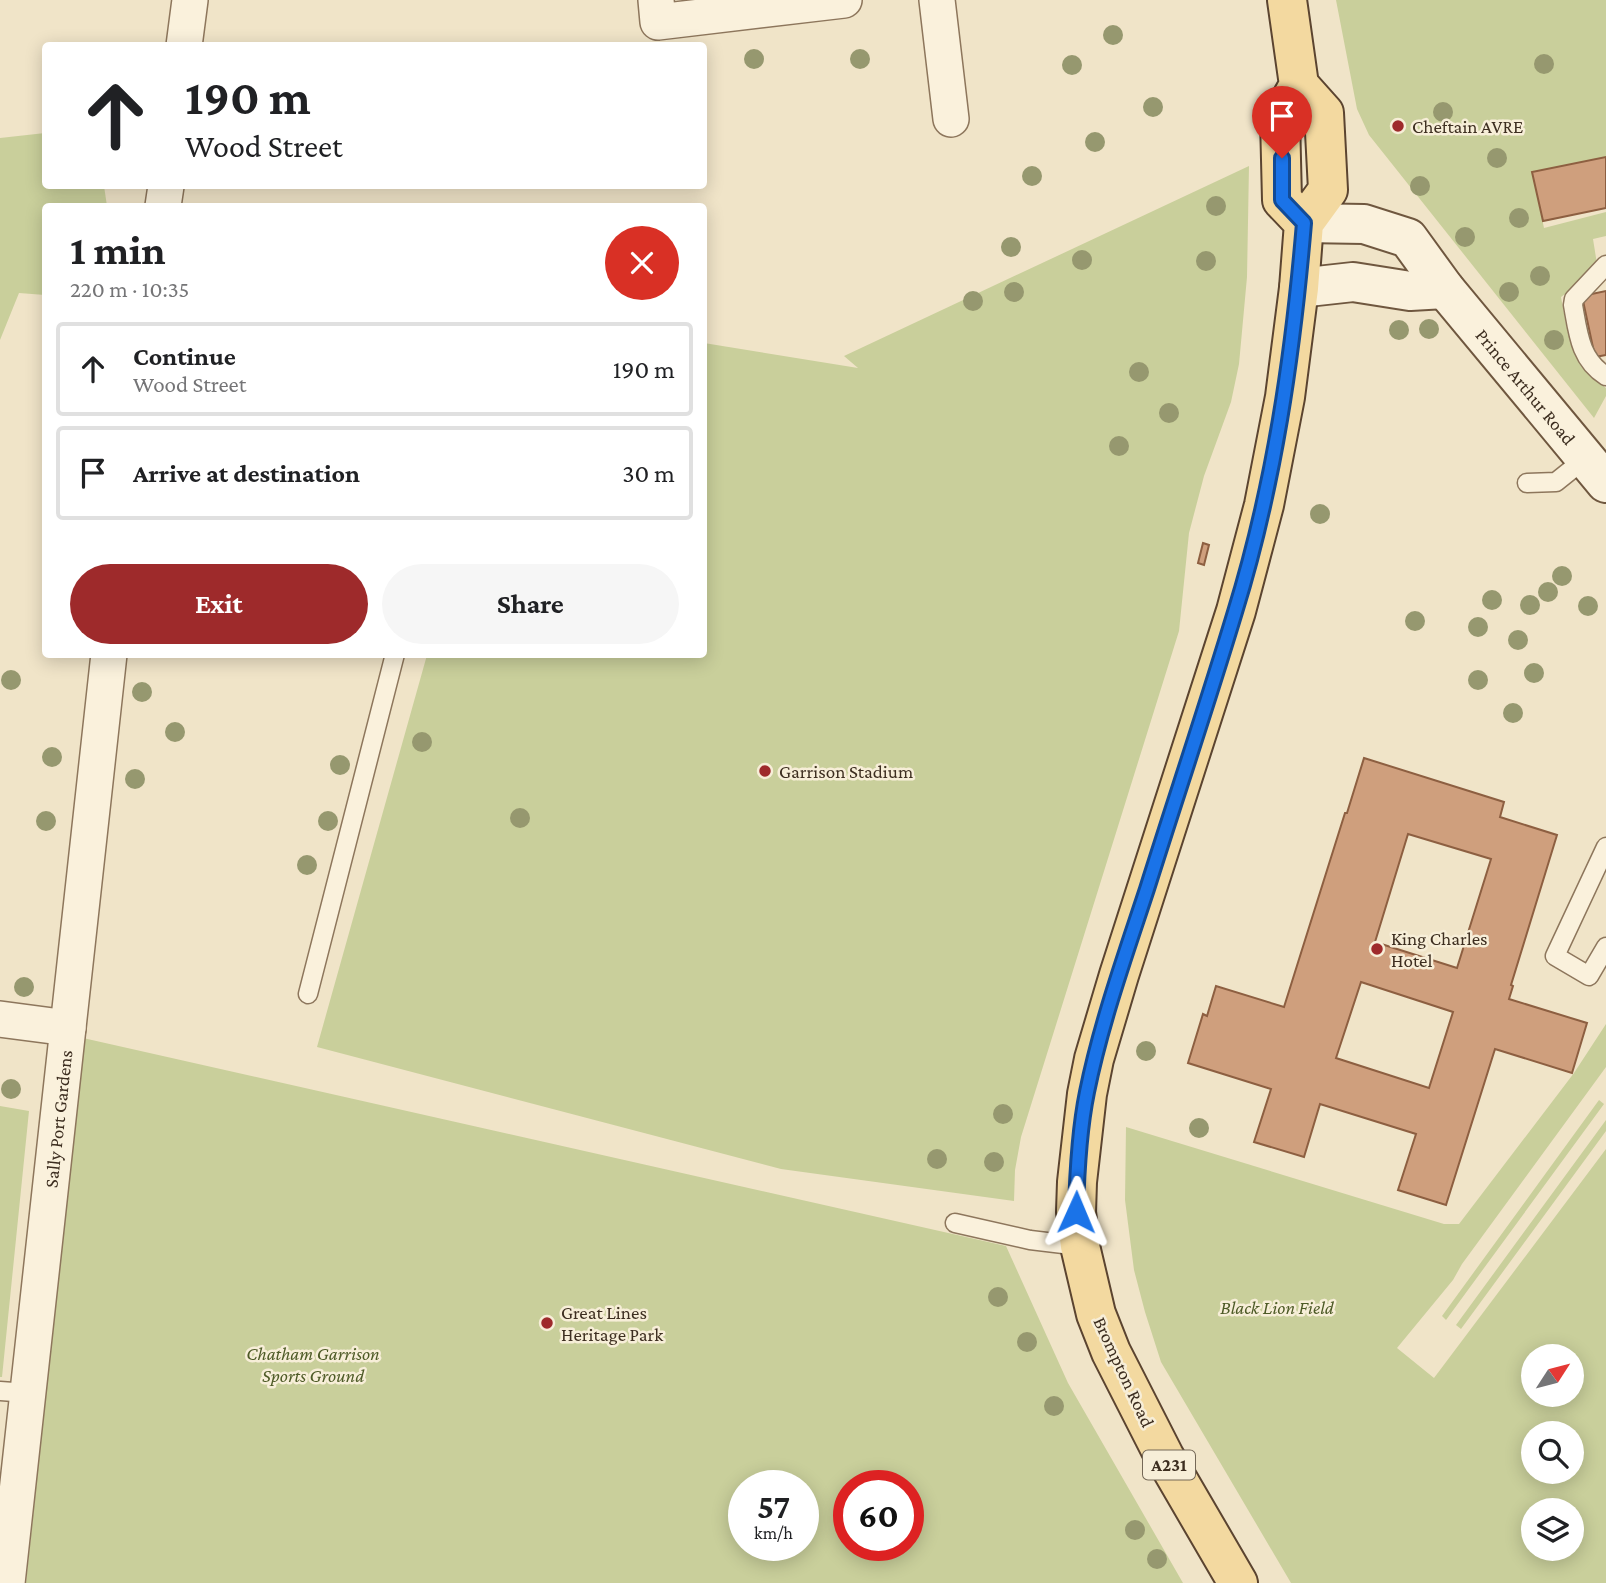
<!DOCTYPE html>
<html lang="en">
<head>
<meta charset="utf-8">
<style>
	:root { --surface:#fff; --page:#f6f6f6; --text:#202124; --muted:#757577; --line:#e0e0e0; --accent:#9e2a2b }
	body { margin:0; font-family:"Crimson Pro",serif; background:var(--page); color:var(--text); height:100vh; display:flex; flex-direction:column; font-size:26px; white-space:nowrap }
	* { box-sizing:border-box; margin:0 }
	p { font-size:23px; color:var(--muted) }
	.icon { flex:none; width:38px; height:38px; fill:none; stroke:currentColor; stroke-width:2; stroke-linecap:round; stroke-linejoin:round }
	.map { position:relative; flex:1; overflow:hidden }
	.side { position:absolute; left:42px; top:203px; width:665px; height:455px; display:flex; flex-direction:column; background:var(--surface); border-radius:7px; box-shadow:0 4px 18px #0003 }
	.side>* { flex:none }
	.hud { position:absolute; left:42px; top:42px; width:665px; height:147px; border-radius:7px; box-shadow:0 4px 18px #0003; background:#fff; color:var(--text); overflow:hidden }
	.needle { width:46px; rotate:54deg }
	.controls { position:absolute; left:1521px; top:1344px; display:grid; gap:14px }
	.controls a { display:grid; place-items:center; width:63px; height:63px; border-radius:50%; background:var(--surface); box-shadow:0 4px 18px #0003; font-size:35px }
	.speed { position:absolute; left:728px; top:1470px; display:flex; gap:14px; font-size:35px; font-weight:700; text-align:center }
	.speed>* { display:grid; place-content:center; width:91px; height:91px; border-radius:50%; background:var(--surface); box-shadow:0 4px 18px #0003; line-height:1 }
	.speed small { font-size:18px; font-weight:400 }
	.speed .limit { border:10px solid #d22; background:#fff; color:#111 }
	.pin { position:absolute; display:grid; place-items:center; width:60px; height:60px; color:#fff; margin:-72px -30px; border-radius:50% 50% 50% 0; rotate:-45deg; box-shadow:0 0 7px #0007 }
	.pin .icon { rotate:45deg }
	.me { position:absolute; width:77px; margin:-38px; rotate:1deg; stroke-linejoin:round; filter:drop-shadow(0 0 5px #0008) }
	.turn { display:flex; align-items:center; gap:24px; height:147px; padding:0 28px; font-size:32px }
	.turn .icon { width:91px; height:91px; stroke-width:2.5 }
	.turn b { display:block; font-size:49px; line-height:60px }
	.round { display:grid; place-items:center; flex:none; width:74px; height:74px; border-radius:37px; background:var(--page) }
	.headline { display:flex; align-items:center; justify-content:space-between; height:119px; padding:0 28px }
	h1 { font-size:42px; font-weight:700; line-height:52px }
	.primary-button { display:flex; gap:14px; margin-top:auto; padding:14px 28px }
	.primary-button a { flex:1; height:80px; border-radius:42px; background:var(--accent); color:#fff; font-size:28px; font-weight:700; line-height:80px; text-align:center }
	.primary-button a+a { background:var(--page); color:var(--text) }
	ul { padding:0; list-style:none }
	li { display:flex; align-items:center; gap:21px; height:94px; margin:0 14px 10px; padding:0 14px; border:4px solid var(--line); border-radius:7px }
	li div { flex:1 }
	li b { display:block; font-size:26px }
	li em { font-style:normal }
	.map>svg:first-child { display:block }
</style>
</head>
<body>
<div class="map">
<svg width="1606" height="1583" viewBox="0 0 1606 1583">
	<rect width="100%" height="100%" fill="#f0e4c8"/>
	<path fill="#c9cf9b" fill-rule="evenodd" d="M1336,0h270v157l-74,16 12,55 62,-16v24l-13,3 4,25 -21,22 -15,11c7,39 10,66 45,91v8l-12,22 -225,-283 -12,-26z
		M45,133l1,53h58l3,20h-61l-1,89 -26,-2 -19,47v-202z
		M1249,166l-2,111 -8,87 -8,38 -27,74 -15,57 -10,98 -158,506 -6,33 -1,31 -233,-32 -464,-122 110,-392 277,-1v-311l154,25 -14,-12z
		M1606,1024v43l-144,197 -9,16 -56,68 37,30 172,-229v434h-315l-130,-221 -16,-50 -11,-42 -9,-70 1,-73 318,97h15l115,-151zM1533,1356h39v39h-39zM1533,1433h39v39h-39zM1572,1510v39h-39v-39z
		M83,1038l923,208 62,137 115,200h-1157zM744,1486h59v59h-59zM849,1486h59v59h-59z
		M1599,1100l5,4 -158,216 -4,-4z
		M0,1106l29,5 -27,266h-2z
		M1606,1120v11l-145,198 -5,-4z"/>
	<path fill="#cf9f7d" stroke="#8d5f41" stroke-width="2" fill-rule="evenodd" d="M1606,157v51l-63,13 -11,-49z
		M1606,291v64l-11,2 -13,-61z
		M1203,543l6,2 -5,20 -6,-2z
		M1364,758l140,44 -4,15 57,18 -46,150 2,1 -4,13 78,24 -15,50 -77,-24 -49,156 -48,-15 18,-56 -96,-30 -16,53 -50,-15 17,-53 -83,-26 15,-49 4,2 9,-30 68,21 61,-194h2zM1408,834l83,25 -34,109 -82,-26zM1361,982l92,30 -24,76 -93,-30z"/>
	<g fill="none" stroke-linecap="round" stroke-linejoin="round">
		<g stroke="#8d765c" stroke-width="21">
			<path id="lane" d="M1606,265l-32,34 -1,6c5,28 7,55 33,71
				M1527,483l29,-1 30,-24
				M1606,847l-51,109 34,20 17,-29
				M308,994l87,-340
				M955,1223l75,17 50,6
				M0,1391l28,2"/>
		</g>
		<g stroke="#8d765c" stroke-width="38">
			<g id="street">
				<path d="M656,0l2,22 186,-22"/>
				<path d="M937,0l14,119"/>
				<path d="M184,46l6,-46"/>
				<path d="M163,206l3,-20"/>
				<path d="M0,1019l68,9"/>
				<path id="s1" d="M7,1583l102,-929"/>
			</g>
		</g>
		<g stroke="#6f573f" stroke-width="42">
			<g id="secondary">
				<path id="s2" d="M1304,223l60,1 44,14 37,51 161,194"/>
				<path d="M1299,288l54,-6 57,9 35,-2"/>
			</g>
		</g>
		<g stroke="#5b4430" stroke-width="42">
			<path id="primary" d="M1299,85l-19,34 2,81 22,23
				M1238,1583l-74,-127 -53,-104 -15,-38 -16,-68 -4,-34 1,-30 10,-88 7,-35 25,-84 117,-364 28,-106 21,-108 14,-109 5,-65 24,-33 -4,-77 -25,-28 -12,-85"/>
		</g>
		<use href="#lane" stroke="#faf1dc" stroke-width="18"/>
		<use href="#street" stroke="#faf1dc" stroke-width="35"/>
		<use href="#secondary" stroke="#faf1dc" stroke-width="38"/>
		<use href="#primary" stroke="#f3d9a0" stroke-width="38"/>
	</g>
	<g fill="#96986f">
		<circle cx="1113" cy="35" r="10"/>
		<circle cx="754" cy="59" r="10"/>
		<circle cx="860" cy="59" r="10"/>
		<circle cx="1544" cy="64" r="10"/>
		<circle cx="1072" cy="65" r="10"/>
		<circle cx="1153" cy="107" r="10"/>
		<circle cx="1443" cy="112" r="10"/>
		<circle cx="1095" cy="142" r="10"/>
		<circle cx="1497" cy="158" r="10"/>
		<circle cx="1032" cy="176" r="10"/>
		<circle cx="1420" cy="186" r="10"/>
		<circle cx="1216" cy="206" r="10"/>
		<circle cx="1519" cy="218" r="10"/>
		<circle cx="1465" cy="237" r="10"/>
		<circle cx="1011" cy="247" r="10"/>
		<circle cx="1082" cy="260" r="10"/>
		<circle cx="1206" cy="261" r="10"/>
		<circle cx="1540" cy="276" r="10"/>
		<circle cx="1014" cy="292" r="10"/>
		<circle cx="1509" cy="292" r="10"/>
		<circle cx="973" cy="301" r="10"/>
		<circle cx="1429" cy="329" r="10"/>
		<circle cx="1399" cy="330" r="10"/>
		<circle cx="1554" cy="340" r="10"/>
		<circle cx="1139" cy="372" r="10"/>
		<circle cx="1169" cy="413" r="10"/>
		<circle cx="1119" cy="446" r="10"/>
		<circle cx="1320" cy="514" r="10"/>
		<circle cx="1562" cy="576" r="10"/>
		<circle cx="1548" cy="592" r="10"/>
		<circle cx="1492" cy="600" r="10"/>
		<circle cx="1530" cy="605" r="10"/>
		<circle cx="1588" cy="606" r="10"/>
		<circle cx="1415" cy="621" r="10"/>
		<circle cx="1478" cy="627" r="10"/>
		<circle cx="1518" cy="640" r="10"/>
		<circle cx="1534" cy="673" r="10"/>
		<circle cx="11" cy="680" r="10"/>
		<circle cx="1478" cy="680" r="10"/>
		<circle cx="142" cy="692" r="10"/>
		<circle cx="1513" cy="713" r="10"/>
		<circle cx="175" cy="732" r="10"/>
		<circle cx="422" cy="742" r="10"/>
		<circle cx="52" cy="757" r="10"/>
		<circle cx="340" cy="765" r="10"/>
		<circle cx="135" cy="779" r="10"/>
		<circle cx="520" cy="818" r="10"/>
		<circle cx="46" cy="821" r="10"/>
		<circle cx="328" cy="821" r="10"/>
		<circle cx="307" cy="865" r="10"/>
		<circle cx="24" cy="987" r="10"/>
		<circle cx="1146" cy="1051" r="10"/>
		<circle cx="11" cy="1089" r="10"/>
		<circle cx="1003" cy="1114" r="10"/>
		<circle cx="1199" cy="1128" r="10"/>
		<circle cx="937" cy="1159" r="10"/>
		<circle cx="994" cy="1162" r="10"/>
		<circle cx="998" cy="1297" r="10"/>
		<circle cx="1027" cy="1342" r="10"/>
		<circle cx="1054" cy="1406" r="10"/>
		<circle cx="1135" cy="1530" r="10"/>
		<circle cx="1157" cy="1559" r="10"/>
	</g>
	<g fill="none" stroke-linecap="round" stroke-linejoin="round">
		<g stroke="#114b97" stroke-width="18">
			<path id="route" d="M1076,1212c1,-40 3,-81 11,-120 14,-69 38,-136 60,-203 29,-92 60,-184 88,-277 39,-126 58,-257 69,-389l-22,-23v-42"/>
		</g>
		<use href="#route" stroke="#1a73e8" stroke-width="12"/>
	</g>
	<g fill="#9e2a2b" stroke="#f7eed8" stroke-width="2.5">
		<circle cx="1398" cy="126" r="7"/>
		<circle cx="765" cy="771" r="7"/>
		<circle cx="1377" cy="949" r="7"/>
		<circle cx="547" cy="1323" r="7"/>
	</g>
	<g text-anchor="middle" dominant-baseline="central" stroke-width="5" stroke-linejoin="round" paint-order="stroke">
		<rect fill="#f7eed8" stroke="#756857" stroke-width="2" x="1143" y="1450.5" width="52" height="29" rx="5"/>
		<g font-size="18" font-weight="bold" fill="#3d2e20">
			<text x="1169" y="1465">A231</text>
		</g>
		<g font-size="19" fill="#3d2e20" stroke="#f7eed8" text-anchor="start">
			<text x="1412" y="126">Cheftain AVRE</text>
			<text x="779" y="771">Garrison Stadium</text>
			<text x="1391" y="938">King Charles<tspan x="1391" dy="22">Hotel</tspan></text>
			<text x="561" y="1312">Great Lines<tspan x="561" dy="22">Heritage Park</tspan></text>
		</g>
		<g font-size="19" fill="#3d2e20" stroke="#f7eed8">
			<text stroke="none"><textPath href="#s2" startOffset="296">Prince Arthur Road</textPath></text>
			<text stroke="none"><textPath href="#s1" startOffset="467">Sally Port Gardens</textPath></text>
			<text transform="translate(1124 1372) rotate(65)">Brompton Road</text>
		</g>
		<g font-size="19" font-style="italic" fill="#4d5a26" stroke="#f7eed8">
			<text x="1277" y="1307">Black Lion Field</text>
			<text x="313" y="1353">Chatham Garrison<tspan x="313" dy="22">Sports Ground</tspan></text>
		</g>
	</g>
</svg>
<div class="controls">
<a><svg class="needle" viewBox="-14 -14 28 28"><path d="M0-13l5 13h-10z" fill="#e53935"/><path d="M0 13l5-13h-10z" fill="#757577"/></svg></a>
<a><svg class="icon" aria-label="search" viewBox="0 0 24 24"><circle cx="10" cy="10" r="6"/><path d="M15 15l6 6"/></svg></a>
<a><svg class="icon" aria-label="layers" viewBox="0 0 24 24"><path d="M12 4l9 5-9 5-9-5zM3 14l9 5 9-5"/></svg></a>
</div>
<div class="speed"><div>57<small>km/h</small></div><div class="limit">60</div></div>
<div class="pin" style="left:1282px;top:158px;background:#d93025"><svg class="icon" aria-label="arrive" viewBox="0 0 24 24"><path d="M6 21V4h12l-3 4 3 4H6"/></svg></div>
<svg class="me" style="left:1076px;top:1212px" viewBox="-20 -20 40 40"><path d="M0-17L14 15 0 8-14 15z" fill="#1a73e8" stroke="#fff" stroke-width="4"/></svg>
<div class="hud">
<div class="turn"><svg class="icon" aria-label="ahead" viewBox="0 0 24 24"><path d="M12 20V5M6 11l6-6 6 6"/></svg><div><b>190 m</b>Wood Street</div></div>
</div>
<section class="side">
<div class="headline"><div><h1>1 min</h1><p>220 m · 10:35</p></div><a class="round" style="background:#d93025;color:#fff"><svg class="icon" aria-label="close" viewBox="0 0 24 24"><path d="M6 6l12 12M18 6L6 18"/></svg></a></div>
<ul>
<li><svg class="icon" aria-label="ahead" viewBox="0 0 24 24"><path d="M12 20V5M6 11l6-6 6 6"/></svg><div><b>Continue</b><p>Wood Street</p></div><em>190 m</em></li>
<li><svg class="icon" aria-label="arrive" viewBox="0 0 24 24"><path d="M6 21V4h12l-3 4 3 4H6"/></svg><div><b>Arrive at destination</b></div><em>30 m</em></li>
</ul>
<div class="primary-button"><a>Exit</a><a>Share</a></div>
</section>
</div>
</body>
</html>
